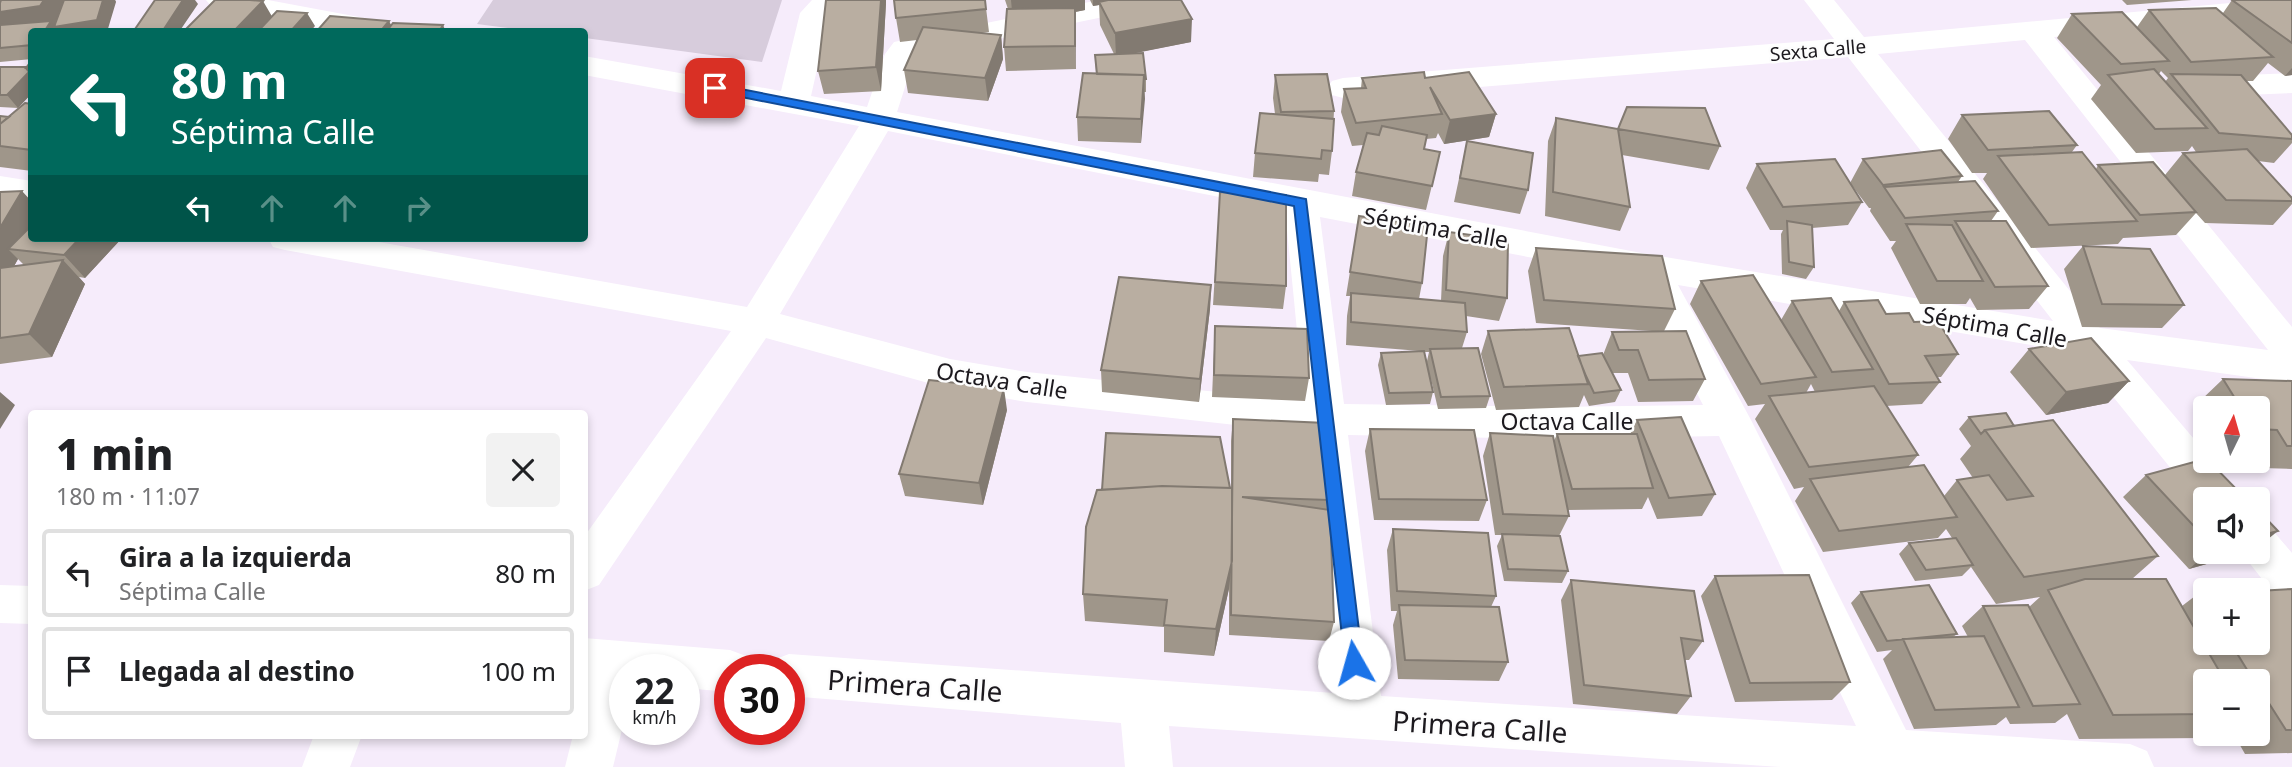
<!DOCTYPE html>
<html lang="es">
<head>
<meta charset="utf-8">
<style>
	:root { --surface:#fff; --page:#f2f2f2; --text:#202124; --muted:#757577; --line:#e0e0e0 }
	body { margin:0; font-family:"Noto Sans",sans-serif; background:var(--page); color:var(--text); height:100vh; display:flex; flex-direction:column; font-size:26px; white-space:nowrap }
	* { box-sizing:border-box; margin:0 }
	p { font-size:23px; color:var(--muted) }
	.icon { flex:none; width:38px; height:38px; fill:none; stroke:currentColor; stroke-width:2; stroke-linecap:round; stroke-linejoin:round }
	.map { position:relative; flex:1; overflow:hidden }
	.details { position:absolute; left:28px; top:410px; width:560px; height:329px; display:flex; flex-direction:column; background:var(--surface); border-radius:7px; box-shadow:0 4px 10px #0003 }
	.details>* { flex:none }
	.guide { position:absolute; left:28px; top:28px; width:560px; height:214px; border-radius:7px; box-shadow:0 4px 10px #0003; background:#00695c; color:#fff; overflow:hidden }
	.needle { width:46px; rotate:5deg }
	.buttons { position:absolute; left:2193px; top:396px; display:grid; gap:14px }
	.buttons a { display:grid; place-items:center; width:77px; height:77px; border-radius:7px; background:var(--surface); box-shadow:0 4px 10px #0003; font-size:35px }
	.speed { position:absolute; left:609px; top:654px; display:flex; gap:14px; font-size:35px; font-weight:700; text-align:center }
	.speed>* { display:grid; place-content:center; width:91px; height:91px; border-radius:50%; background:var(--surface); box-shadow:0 4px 10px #0003; line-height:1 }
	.speed small { font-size:18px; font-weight:400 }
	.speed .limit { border:10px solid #d22; background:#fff; color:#111 }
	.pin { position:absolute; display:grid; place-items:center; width:60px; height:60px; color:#fff; margin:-30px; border-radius:14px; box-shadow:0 4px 10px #0006 }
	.me { position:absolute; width:77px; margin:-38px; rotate:353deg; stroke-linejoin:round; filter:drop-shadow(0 0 5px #0008) }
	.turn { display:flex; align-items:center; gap:24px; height:147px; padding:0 28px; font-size:32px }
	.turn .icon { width:91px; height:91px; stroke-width:2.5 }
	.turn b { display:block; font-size:49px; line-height:60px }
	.lanes { display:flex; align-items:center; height:66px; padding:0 28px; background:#0003; justify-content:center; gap:35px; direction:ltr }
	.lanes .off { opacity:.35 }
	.round { display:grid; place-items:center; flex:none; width:74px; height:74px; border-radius:7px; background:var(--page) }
	.headline { display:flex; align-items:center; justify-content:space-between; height:119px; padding:0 28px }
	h1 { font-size:42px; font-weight:800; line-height:52px }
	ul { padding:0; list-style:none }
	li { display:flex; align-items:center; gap:21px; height:88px; margin:0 14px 10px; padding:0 14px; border:4px solid var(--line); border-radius:7px }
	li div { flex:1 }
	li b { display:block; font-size:26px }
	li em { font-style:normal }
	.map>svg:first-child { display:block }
</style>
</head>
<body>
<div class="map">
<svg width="2292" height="767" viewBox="0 0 2292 767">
	<rect width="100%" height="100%" fill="#f6ecfb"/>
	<path fill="#d7ccdc" d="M493,0h289l-20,62 -177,-24 -1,-6 -53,-1 -54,-7z"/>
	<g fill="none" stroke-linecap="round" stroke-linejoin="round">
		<path fill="#fff" fill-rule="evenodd" d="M206,0h62l123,23 11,3 4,6h-65l-120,-23 -10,-3z
			M812,0h32l-15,16 -18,80 56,11 18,-53 9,-12 205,-42h58l-5,6 -10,3 -227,47 -18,56 750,142 406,67 -205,-264 -505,41 -11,-3 -5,-7 5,-7 11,-3 491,-39 -30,-39h30l30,37 398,-37h30v15l-238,22 238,290v56l-165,-23 78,92v8h7l29,39h-36v12l-127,-158 -400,-68 73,135 155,310 224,14 17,7 7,16h-373l-612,-41 4,41h-48l-4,-44 -332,-27v-26h-21l5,-10 16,-6 545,39 -26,-260 -281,-31 -77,-13 -184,-51 -167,247 -15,6v-54l147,-206 -446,-81 -12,-3 -5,-9h88l391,69 112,-181 -275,-51v-19l197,35 19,-78zM2025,40l243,310 -168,-22 -222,-274zM888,131l397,79 19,191 -277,-29 -77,-13 -170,-45zM1320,217l318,61 65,127 -149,2 -210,-3zM1348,435l206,4 165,-3 137,290 -475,-30z
			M2292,73v20l-96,4 -11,-3 -5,-7 5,-7 11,-3z
			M0,176l32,5v23l-32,-6z
			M2258,526l15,5 19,22v51l-15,-6 -37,-47h18z
			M0,585l32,1v38l-32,-1z
			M584,638l146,12 16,6 6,14h-22v22l-46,-4v-18h-59v47l-12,50h-48l8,-32h11v-43l4,-12h-4z
			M314,735h48l-12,32h-48z"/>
	</g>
	<path fill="#9f968a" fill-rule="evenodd" d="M0,0h115l1,2 -84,30v27l-32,3z
		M985,0l4,32 -7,1 19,2 2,24 -15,42 -80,-8 -4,-23 13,-30 -17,2 -4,-24z
		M1005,0h80v10l-10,2 1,57 -70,2 -2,-24 4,-38z
		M1090,0h91l10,42 -57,11 12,26v13h-2l-3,51 -63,-2 -1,-24 19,-43 -1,-19 19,-1 -14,-29 -1,-20 -6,1z
		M2122,0h70l-65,5z
		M2232,0h60v75l-7,1 -17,-13 -15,18h-7l46,54v8l-18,20 -16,-2 34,37v6l-19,21 -68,-2 -9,-10 -20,22 -53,3 -5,6 -87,4 -48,-69 4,-6h-15l-24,-34 14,-24 115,30 -5,7 24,17 2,-4 67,10 18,-22 13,-1 -4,-6 -4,5 -52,2 -45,-54 10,-14 -44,-47 15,-24 65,13 12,-17 74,3zM2161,71l7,7 -3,4 -6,-8z
		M886,3l-5,88 -57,3 -6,-23z
		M32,60v33l-14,15 -18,-1v-40h27z
		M1275,75l59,36 -2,40 -3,24 -10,-1 -1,8 -65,-5 2,-24 20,-39 -2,-16z
		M1362,78h63l71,36 -7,23 -45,7 -6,-11 -2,5 -10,1 -2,10 16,3 -14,58 -74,-14 4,-24 7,-27 -11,1 -11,-34 3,-23 17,-1z
		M32,101v70l-32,-4v-51l9,1z
		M1556,118l62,11 102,17 -11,24 -87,-15 8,52 -10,24 -75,-15 3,-75z
		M1467,141l61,49 -8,24 -66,-12z
		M1863,159l99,17 -4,6 40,29 -7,10 57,65 -19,23 -52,1 -7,-12 -4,6h-46l-29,-56 5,-7h-6l-20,-30 1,-3h-2l-19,-25 12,19 -14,23 -36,3 2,39 -8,12 -24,-5 -1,-40 2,-4h-13l-24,-42 11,-24 93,19z
		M0,192l32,46h90l-37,40 -6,-1 6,7 -33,73 -52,7zM18,259l6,6 -10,1z
		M1220,192l66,94 -3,23 -70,-4z
		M1359,216l63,67 -3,16 22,2 2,-45 6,-24 58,66 -8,23 -33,-5 1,16 -5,16 28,48 -4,12 -48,1 -7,-30 2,13 -3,12 -44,1 -8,-40 3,-12 39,-2 -74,-6 1,-29 3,-20h-4zM1424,352h5l-2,9z
		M2083,246l101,59 -22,23 -80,-1 -18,-58z
		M1536,248l139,61 -11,22 41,48 -12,22 -55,1 -10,-29h-16l9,17 -6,12 -26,4 -5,-11 -5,12 -83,3 -15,-56 7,-23 90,25 25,-1 9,-23 40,-1 -116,-8 -8,-52z
		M1701,281l80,39 11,-19 47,10 5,-9 70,20 44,32 -17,23h-4l3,5 -18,22 -36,2 32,49 -10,12 36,29 13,-16 16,-2 -13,-19 11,-13 -12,-17 10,-12 45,9 144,130 -26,23 50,27 17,-13h6v49h53l34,-53v164l-47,1 -12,-21h25v-52h-53v52h8l-7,5 -127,1 -12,-25 -12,9 -45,1 -4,-7 -10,8 -82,4 -31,-70 9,-9 -15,2 -26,-49 10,-11 96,42 -4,3h15l-6,-11 21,-20 46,1 11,-10 -44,7 -25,-37 -9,9 -47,5 -16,-27 10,-11 43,-5 -6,-9 -8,9 -115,14 -28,-51 9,-14 -10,2 -39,-70 10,-15 -17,2 -58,-102zM1811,384l4,8 -9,1z
		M1211,285l-1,24 -11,93 -97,-10 -1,-22z
		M1215,326l94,52 -4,23 -93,-4z
		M2029,349l100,32 -21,22 -62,12 -36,-43z
		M2223,379l69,2v88l-31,-1 -4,-8h1v-52h-53v2l-5,-9z
		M1007,410l-24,95 -78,-9 -6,-22z
		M1233,419l96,81 -2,10 7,112 -5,19 -100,-6v-47l-15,68 -50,-4v-25l-79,-6 -2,-27 148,-106v-47z
		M1637,420l78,74 -13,22 -45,3 -9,-22 -6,12 -75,1 2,6 -10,20 9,35 -6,12 -58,-2 -7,-35 5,-11h-7l-12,-79 7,-23 64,8 3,-7h73z
		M1370,429l117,71 -8,21 -105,-1 -9,-69z
		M2146,475l59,24v52h47l-63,18 -66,-72z
		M1393,529l103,67 -5,11 17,55 -9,19 -101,-2 -5,-54 4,-14h-6l-4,-61z
		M1715,576l135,106 -18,18 -97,2 -34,-106z
		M1571,580l132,61 -14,19h-4l6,36 -14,18 -104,-10 -12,-104z"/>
	<path fill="#827a71" d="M0,0h115l1,2 -9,30h-75l-32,3z
		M183,0h12l3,4 -19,28h-17z
		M881,0h5v3l-5,88 -5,-24z
		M1011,0h74v10l-10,2 1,57 -1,-23 -62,-24z
		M1093,0h33l-27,2v3l-6,1z
		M263,1l14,24 -6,7h-38z
		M307,13l8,13 -5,6h-20z
		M1192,19l-1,23 -75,15 -1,-24z
		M389,21l6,11h-15z
		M443,25l3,7h-7z
		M1001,35l2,24 -15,42 -3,-23z
		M2292,68v7l-7,1z
		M29,72l3,2v19l-14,15 -11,-13z
		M1144,75l1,24 -4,44v-24z
		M1496,114l-7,23 -45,7 6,-24z
		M22,191l10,11v33l-24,14 10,10 -18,33v-64z
		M80,238h42l-37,40 -21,-23z
		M63,260l22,24 -33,73 -23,-23z
		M1211,285l-1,24 -11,93 1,-23z
		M2129,381l-21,22 -62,12 20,-23z
		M1004,388l3,22 -24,95 -4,-22z
		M0,392l15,13 -15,24z
		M2278,531l-20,16v-11z
		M2210,551h42l-63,18z
		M1232,561l-3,28 -15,67 2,-27z"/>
	<path fill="#b9aea1" stroke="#827a71" stroke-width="2" d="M1,0h43l-4,6 -40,6v-9z
		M64,0h39l-6,20 -43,7z
		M155,0h28l-21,32h-29z
		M215,0h35l13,1 -30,31h-50z
		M826,0h55l-5,67 -58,4z
		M894,0h91l1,9 -90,9z
		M1108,0h73l11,19 -77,14 -16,-31z
		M2232,0h60v43z
		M1075,8v38l-71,1 3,-38z
		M2216,8l57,49 -82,5 -42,-52z
		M277,11l30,2 -17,19 -30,-3z
		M2122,12l47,49 -48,3 -49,-50z
		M330,16l59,5 -9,11h-64z
		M51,21l-7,11h-12v13l-32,3v-23z
		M393,23l50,2 -4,7h-53z
		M923,27l78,8 -16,43 -81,-8z
		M246,28l43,4h-47z
		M455,29l23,3h-25z
		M1143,53l3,26h-2v-4l-47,-1 -2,-19z
		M32,60v8h-6z
		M0,67h27l-1,1 3,4 -22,23h-7z
		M2154,69l53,59 -52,1 -47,-54z
		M1424,72l1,6 44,-6 27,42 -46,6 -20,-33 12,27 -86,9 -12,-34 22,-1 -4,-10z
		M1083,73l61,2 -3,44 -64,-2z
		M1327,74l7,37 -53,1 -6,-37z
		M2171,74l70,1 51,60v4l-73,-6z
		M25,103l7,1v46l-32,-4v-22z
		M1627,107l78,1 15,38 -102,-17z
		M2049,111l28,34 -89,5 -26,-35z
		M1260,113l74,6 -2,32 -10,-1 -1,9 -66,-6z
		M0,116l9,1 -9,7z
		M1556,118l62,11 12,78 -77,-15z
		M1382,126l45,9 -3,14 16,3 -8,34 -76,-14 11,-39 12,2z
		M1467,141l66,12 -5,37 -68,-12z
		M2247,149l45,49v3l-66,-1 -43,-47z
		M1941,150l21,26 -79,9 -20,-26z
		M2082,152l55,69 -88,4 -51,-69z
		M1835,159l27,43 -79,5 -26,-43z
		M2153,162l43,50 -56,3 -42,-50z
		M1975,181l23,30 -93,7 -21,-31z
		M22,191l-22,37v-36z
		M1220,192l66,3v91l-71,-4z
		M1359,216l69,10 -6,57 -72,-11z
		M1787,221l25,4 2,42 -25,-5z
		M1955,221h51l42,65 -53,1z
		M1906,224l46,1 31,56h-46z
		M32,225v13h48l-16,17 -56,-6z
		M1449,232l59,8 -1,58 -61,-8z
		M2083,246l67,3 34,56 -82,-1z
		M1536,248l126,8 13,53 -131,-9z
		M63,260l-34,74 -29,4v-70z
		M1753,275l63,102 -55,7 -60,-103z
		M1119,277l92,8 -11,94 -99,-9z
		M1351,293l114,10 2,29 -116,-10z
		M1831,298l42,71 -41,3 -40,-71z
		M1878,300l8,14 23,-1 5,9 24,-1 20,33 -33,2 15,26 -51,2 -45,-82z
		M1215,326l92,3 2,49 -95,-3z
		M1569,328l19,56 -84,3 -16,-56z
		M1686,331l19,48 -56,1 -11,-30h-19l-7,-18z
		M2091,338l38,43 -63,11 -37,-43z
		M1478,348l12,48 -49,1 -11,-48z
		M1424,351l9,41 -44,1 -8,-40z
		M1602,353l19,37 -27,3 -8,-17 -8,-20z
		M2223,379l69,2v65h-5l-10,-16 -19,-1v-21h-17z
		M929,380l75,8 -25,95 -80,-9z
		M1874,386l44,69 -109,12 -40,-71z
		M2006,413l8,13 -29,4 -4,4 -12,-17z
		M1681,417l34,77 -46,4 -32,-78z
		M1233,419l93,4 3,77 -87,-3 88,13 4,112 -103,-7z
		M2053,420l105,136 -134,21 -67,-97 32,-5 18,25 26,-4 -48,-66z
		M1370,429l104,1 13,70 -108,-1z
		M1106,433l114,4 10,51 -68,-2 -60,4z
		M1490,433l63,3 16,80 -66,-2z
		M1557,434h80l16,54 -81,1z
		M2205,459l3,1 38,39h-41v39l-59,-63z
		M1924,465l33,52 -118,14 -29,-52z
		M1162,486l70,2v73l-16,68 -52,-4 3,-25 -84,-6 3,-67 11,-37z
		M2258,510l20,21 -20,5z
		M1393,529l95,4 8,63 -99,-5z
		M1502,534l58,2 8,35 -60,-2z
		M1956,538l17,27 -47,5 -17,-27z
		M1809,575l41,107 -100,1 -35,-107z
		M2085,579h81l59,102h-20v33l-92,1 -65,-125z
		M1571,580l123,11 9,50 -22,-3 10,58 -107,-11z
		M1929,585l28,49 -70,7 -26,-49z
		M2292,589v141h-6l-28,-44v-5h-4l-24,-39h28v-51z
		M2199,593h6v10z
		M1399,605l100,2 9,55 -103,-2z
		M2028,605l52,99 -47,2 -50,-100z
		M1984,636l35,71 -84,3 -32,-71z"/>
	<path fill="#1a73e8" stroke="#114b97" stroke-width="2" d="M715,84l591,115 57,464 -2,6 -7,2 -7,-2 -2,-6 -51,-457 -583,-115v-6z"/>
	<g text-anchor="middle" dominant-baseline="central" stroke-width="5" stroke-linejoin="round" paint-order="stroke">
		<g font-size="19" fill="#1c191e" stroke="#fdfdfd">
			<text transform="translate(1818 50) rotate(-5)">Sexta Calle</text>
		</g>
		<g font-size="23" fill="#1c191e" stroke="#fdfdfd">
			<text transform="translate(1436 227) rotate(10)">Séptima Calle</text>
			<text transform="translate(1995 326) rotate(10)">Séptima Calle</text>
			<text transform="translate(1002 380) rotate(9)">Octava Calle</text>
			<text x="1567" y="421">Octava Calle</text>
		</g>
		<g font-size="28" fill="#1c191e" stroke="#fdfdfd">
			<text transform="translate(915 685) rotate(4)">Primera Calle</text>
			<text transform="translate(1480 726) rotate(4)">Primera Calle</text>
		</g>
	</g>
</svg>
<div class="buttons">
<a><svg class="needle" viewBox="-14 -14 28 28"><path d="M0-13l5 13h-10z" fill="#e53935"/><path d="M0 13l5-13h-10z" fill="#757577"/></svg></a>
<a><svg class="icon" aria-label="sound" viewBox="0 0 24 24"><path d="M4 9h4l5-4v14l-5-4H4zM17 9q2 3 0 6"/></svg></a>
<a>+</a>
<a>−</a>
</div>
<div class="speed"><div>22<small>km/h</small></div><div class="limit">30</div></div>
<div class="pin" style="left:715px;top:88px;background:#d93025"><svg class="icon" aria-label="arrive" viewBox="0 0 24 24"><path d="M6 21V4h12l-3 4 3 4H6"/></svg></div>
<svg class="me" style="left:1354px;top:663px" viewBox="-20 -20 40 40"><circle r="19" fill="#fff"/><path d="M0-13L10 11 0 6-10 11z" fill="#1a73e8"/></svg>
<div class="guide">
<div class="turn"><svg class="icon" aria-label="left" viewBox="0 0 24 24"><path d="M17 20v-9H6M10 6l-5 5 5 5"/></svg><div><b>80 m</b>Séptima Calle</div></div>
<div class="lanes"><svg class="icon" aria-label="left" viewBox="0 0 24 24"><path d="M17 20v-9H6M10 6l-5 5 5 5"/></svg><svg class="icon off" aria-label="ahead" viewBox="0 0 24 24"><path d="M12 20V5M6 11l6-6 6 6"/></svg><svg class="icon off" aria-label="ahead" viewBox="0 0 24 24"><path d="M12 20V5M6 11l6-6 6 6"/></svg><svg class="icon off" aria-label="right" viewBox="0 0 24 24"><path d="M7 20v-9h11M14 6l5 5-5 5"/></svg></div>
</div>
<section class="details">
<div class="headline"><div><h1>1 min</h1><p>180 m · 11:07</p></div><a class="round"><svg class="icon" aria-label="close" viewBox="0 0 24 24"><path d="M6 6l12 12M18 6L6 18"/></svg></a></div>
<ul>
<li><svg class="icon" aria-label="left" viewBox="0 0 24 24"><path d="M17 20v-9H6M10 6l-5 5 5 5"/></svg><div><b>Gira a la izquierda</b><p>Séptima Calle</p></div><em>80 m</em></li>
<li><svg class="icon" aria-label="arrive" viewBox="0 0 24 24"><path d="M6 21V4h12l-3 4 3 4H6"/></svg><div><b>Llegada al destino</b></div><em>100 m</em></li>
</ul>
</section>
</div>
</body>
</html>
